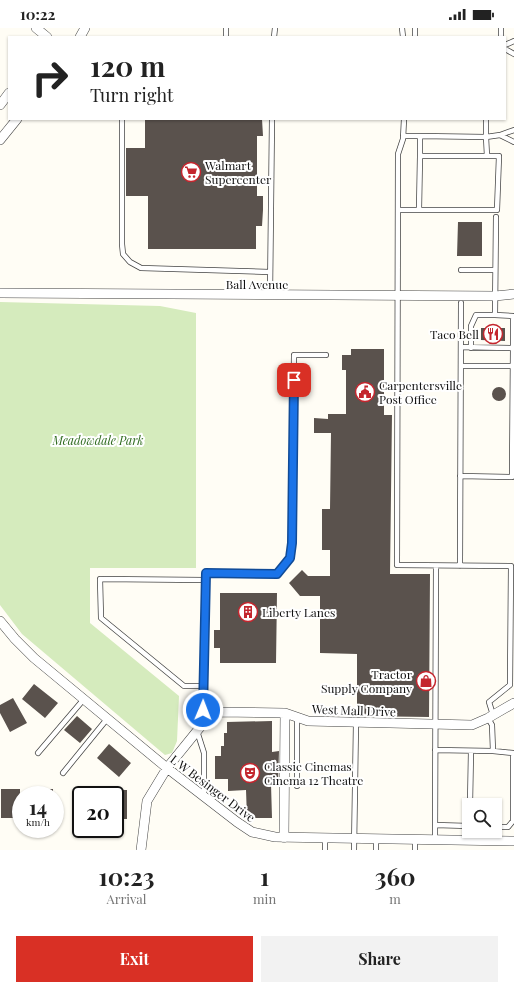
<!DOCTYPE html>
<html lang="en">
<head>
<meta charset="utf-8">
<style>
	:root { --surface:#fff; --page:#f2f2f2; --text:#222; --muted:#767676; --accent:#d93025 }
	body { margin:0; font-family:"Playfair Display",serif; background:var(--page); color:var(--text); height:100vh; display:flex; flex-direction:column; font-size:15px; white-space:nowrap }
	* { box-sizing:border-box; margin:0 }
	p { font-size:13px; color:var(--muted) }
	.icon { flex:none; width:22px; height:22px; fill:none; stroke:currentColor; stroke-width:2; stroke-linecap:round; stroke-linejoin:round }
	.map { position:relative; height:822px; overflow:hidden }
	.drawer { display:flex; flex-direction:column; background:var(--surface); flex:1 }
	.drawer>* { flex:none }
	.top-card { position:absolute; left:8px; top:8px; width:498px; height:84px; border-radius:0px; box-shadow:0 1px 3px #0004; background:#fff; color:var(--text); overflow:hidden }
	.buttons { position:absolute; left:462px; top:770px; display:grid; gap:8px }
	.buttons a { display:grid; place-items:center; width:40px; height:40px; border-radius:0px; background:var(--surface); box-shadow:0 1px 3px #0004; font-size:20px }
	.speed { position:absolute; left:12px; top:758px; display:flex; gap:8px; font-size:20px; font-weight:700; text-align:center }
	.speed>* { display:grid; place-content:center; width:52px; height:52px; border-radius:50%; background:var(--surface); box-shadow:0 1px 3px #0004; line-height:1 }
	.speed small { font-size:10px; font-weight:400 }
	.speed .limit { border:2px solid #111; border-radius:6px; background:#fff; color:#111 }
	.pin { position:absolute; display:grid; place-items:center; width:34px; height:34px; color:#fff; margin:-17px; border-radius:8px; box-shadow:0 2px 6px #0006 }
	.me { position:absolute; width:44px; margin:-22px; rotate:1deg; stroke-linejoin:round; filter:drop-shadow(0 0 3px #0008) }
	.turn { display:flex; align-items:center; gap:14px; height:84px; padding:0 16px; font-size:18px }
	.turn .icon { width:52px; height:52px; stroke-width:2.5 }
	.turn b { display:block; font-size:28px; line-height:34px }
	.eta { display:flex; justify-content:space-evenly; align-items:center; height:68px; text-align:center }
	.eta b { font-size:24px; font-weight:700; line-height:28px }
	.primary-button { display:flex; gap:8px; margin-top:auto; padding:8px 16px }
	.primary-button a { flex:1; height:46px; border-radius:0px; background:var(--accent); color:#fff; font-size:16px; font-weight:700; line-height:46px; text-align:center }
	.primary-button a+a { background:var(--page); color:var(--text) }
	.status { display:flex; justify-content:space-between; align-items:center; height:28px; padding:0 20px; background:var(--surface); direction:ltr }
	.status svg { height:11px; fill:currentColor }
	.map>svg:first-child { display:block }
</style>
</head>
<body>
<div class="status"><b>10:22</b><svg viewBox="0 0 49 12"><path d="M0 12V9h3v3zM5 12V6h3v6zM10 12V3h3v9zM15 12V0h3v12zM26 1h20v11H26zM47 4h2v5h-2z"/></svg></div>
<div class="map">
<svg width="514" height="822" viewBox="0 0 514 822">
	<rect width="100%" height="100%" fill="#fffdf5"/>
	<path fill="#d5ebbd" d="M0,274l160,4 36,7v255h-106v55l89,73 -2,45 -5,12 -7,2 -143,-121 -22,-29z"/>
	<path fill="#5a524d" d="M145,91h117l1,17h-6v60h6v14l-1,16h-6v23h-108v-53h-22v-48h19z
		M458,194h24v34h-25z
		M481,300h24v13l-24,-1z
		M351,321h33v66h8l-2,159h40l-1,143 -72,-1v-62l-37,-1v-57h-20l-11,-13 13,-13 6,6h22v-26h-8v-41h8l1,-76h-17v-15l14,1v-5h18v-44h-4v-15h9z
		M492 366a7 7 0 1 1 14 0a7 7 0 1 1-14 0Z
		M220,565h57l-1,70h-56v-15h-6v-18h6z
		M34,656l24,19 -13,15 -23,-19z
		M13,670l14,25 -17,9 -10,-19v-8z
		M77,688l15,13 -12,14 -16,-13z
		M272,693v31l7,-1 -1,33h-7l1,34h-25l-1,-28 -18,1v-12h-13v-23h6v-10h3v-13h3v-11z
		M109,716l22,19 -12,14 -22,-19z
		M1,761h19v29h-19z
		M34,761h19v6h-19z
		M75,761l18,1v5h-12v24h-7z
		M115,762h12v29h-12z"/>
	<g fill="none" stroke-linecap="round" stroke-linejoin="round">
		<g stroke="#444" stroke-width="6">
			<path id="lane" d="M402,0l1,9
				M501,0v9
				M226,9v-9
				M274,9l1,-9
				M415,9v-9
				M505,17l9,-4
				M505,21l9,5
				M122,91v125l1,10 7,8 11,6 129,4
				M404,91l-1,20 -5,15 -1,411 114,1 -1,119 -21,17 4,13
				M486,91v18l14,-2
				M514,102l-14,5 14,7
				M420,108l66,1 1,19
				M399,182h98l2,-54h-79v-20h-17
				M419,182l1,-54
				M461,242h34
				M270,267l2,-176
				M461,319l52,1v-32l-18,-1
				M471,320v-22l5,-11h19l1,-98
				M461,338h52
				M460,448l52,1 1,-129
				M460,538l1,-263
				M204,658h-20l-83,-68 -1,-39 105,1
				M488,690l4,7 1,26 20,2v68l-5,6h-13
				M203,693l3,-148 71,1 13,-16 2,-15 2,-188h32
				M197,703l7,22v44
				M435,722l58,1
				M38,725l46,-54
				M63,745l44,-54
				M297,758v-69
				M470,777l1,-54
				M435,797l34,1
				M435,812l1,-274
				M325,822v-12
				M354,822l2,-127
				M376,822v-11
				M415,822v-10"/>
		</g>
		<g stroke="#444" stroke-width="10">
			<path id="street" d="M36,0l11,9
				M80,9l5,-9
				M0,77l9,-12
				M0,112l17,-21
				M0,265l495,3 19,-2
				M0,593l15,18 19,19 133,110 70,54 15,10 23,5 239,4
				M284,810l1,-125
				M141,822l6,-49 20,-33 43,-53 9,-3 66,1 23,8 164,4 16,-7 26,-15"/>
		</g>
		<use href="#lane" stroke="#fff" stroke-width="4.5"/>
		<use href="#street" stroke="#fff" stroke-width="9"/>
	</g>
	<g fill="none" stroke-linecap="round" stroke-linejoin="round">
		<g stroke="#114b97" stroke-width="10">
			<path id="route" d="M203,682l3,-137 71,1 13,-16 2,-15 2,-163"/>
		</g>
		<use href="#route" stroke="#1a73e8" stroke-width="7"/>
	</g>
	<defs>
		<g id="supermarket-ring" transform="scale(1)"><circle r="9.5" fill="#fff" stroke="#c4262e" stroke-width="1.5"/><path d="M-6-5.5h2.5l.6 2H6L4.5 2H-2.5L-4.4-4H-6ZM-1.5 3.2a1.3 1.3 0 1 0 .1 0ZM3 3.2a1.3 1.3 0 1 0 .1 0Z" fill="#c4262e"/></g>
		<g id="restaurant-ring" transform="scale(1)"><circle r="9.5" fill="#fff" stroke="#c4262e" stroke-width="1.5"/><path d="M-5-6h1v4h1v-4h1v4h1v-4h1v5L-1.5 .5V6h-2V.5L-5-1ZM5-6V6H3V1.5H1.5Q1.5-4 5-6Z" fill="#c4262e"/></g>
		<g id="civic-ring" transform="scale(1)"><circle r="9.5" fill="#fff" stroke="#c4262e" stroke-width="1.5"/><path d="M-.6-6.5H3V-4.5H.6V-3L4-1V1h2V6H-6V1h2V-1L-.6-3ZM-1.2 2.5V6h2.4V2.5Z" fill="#c4262e"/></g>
		<g id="building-ring" transform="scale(1)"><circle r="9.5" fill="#fff" stroke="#c4262e" stroke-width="1.5"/><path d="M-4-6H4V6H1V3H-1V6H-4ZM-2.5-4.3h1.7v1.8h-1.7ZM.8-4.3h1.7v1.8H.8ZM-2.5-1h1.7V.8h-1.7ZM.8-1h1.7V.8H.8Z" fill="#c4262e"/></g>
		<g id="shop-ring" transform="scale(1)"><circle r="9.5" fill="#fff" stroke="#c4262e" stroke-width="1.5"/><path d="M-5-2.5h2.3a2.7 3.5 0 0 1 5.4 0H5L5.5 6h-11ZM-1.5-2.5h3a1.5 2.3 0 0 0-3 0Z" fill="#c4262e"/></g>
		<g id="theatre-ring" transform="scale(1)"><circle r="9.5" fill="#fff" stroke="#c4262e" stroke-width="1.5"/><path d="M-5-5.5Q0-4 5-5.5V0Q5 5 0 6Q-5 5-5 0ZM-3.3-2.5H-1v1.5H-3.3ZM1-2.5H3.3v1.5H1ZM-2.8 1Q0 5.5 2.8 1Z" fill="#c4262e"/></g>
	</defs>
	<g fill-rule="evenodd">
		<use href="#supermarket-ring" x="191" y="144"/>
		<use href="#restaurant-ring" x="493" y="306"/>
		<use href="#civic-ring" x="365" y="364"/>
		<use href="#building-ring" x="248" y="584"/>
		<use href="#shop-ring" x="426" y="653"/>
		<use href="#theatre-ring" x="250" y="745"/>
	</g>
	<g text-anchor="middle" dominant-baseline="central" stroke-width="4" stroke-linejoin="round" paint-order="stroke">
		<g font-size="12" fill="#111" stroke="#fff" text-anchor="start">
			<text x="205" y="137">Walmart<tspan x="205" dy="14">Supercenter</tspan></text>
			<text x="479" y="306" text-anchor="end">Taco Bell</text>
			<text x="379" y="357">Carpentersville<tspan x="379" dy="14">Post Office</tspan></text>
			<text x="262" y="584">Liberty Lanes</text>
			<text x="412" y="646" text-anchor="end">Tractor<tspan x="412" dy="14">Supply Company</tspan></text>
			<text x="264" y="738">Classic Cinemas<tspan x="264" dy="14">Cinema 12 Theatre</tspan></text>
		</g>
		<g font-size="12" fill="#111" stroke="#fff">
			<text x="257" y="256">Ball Avenue</text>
			<text transform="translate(354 682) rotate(2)">West Mall Drive</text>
			<text transform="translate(213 760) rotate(37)">L W Besinger Drive</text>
		</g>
		<g font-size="12" font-style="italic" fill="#2f6b1f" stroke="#fff">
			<text x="98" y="412">Meadowdale Park</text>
		</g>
	</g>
</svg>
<div class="buttons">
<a><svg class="icon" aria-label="search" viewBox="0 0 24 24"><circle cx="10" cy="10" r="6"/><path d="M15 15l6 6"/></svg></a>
</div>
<div class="speed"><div>14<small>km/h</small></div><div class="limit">20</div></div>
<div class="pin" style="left:294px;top:352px;background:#d93025"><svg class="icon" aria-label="arrive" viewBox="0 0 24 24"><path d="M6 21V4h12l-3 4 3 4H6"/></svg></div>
<svg class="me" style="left:203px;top:682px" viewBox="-20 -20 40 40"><circle r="17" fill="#1a73e8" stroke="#fff" stroke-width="3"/><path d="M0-11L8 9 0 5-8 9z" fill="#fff"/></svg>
<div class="top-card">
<div class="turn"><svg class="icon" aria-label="right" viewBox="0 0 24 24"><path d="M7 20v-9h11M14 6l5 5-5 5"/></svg><div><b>120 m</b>Turn right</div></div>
</div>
</div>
<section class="drawer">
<div class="eta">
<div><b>10:23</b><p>Arrival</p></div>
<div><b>1</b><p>min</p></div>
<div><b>360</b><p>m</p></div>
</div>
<div class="primary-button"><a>Exit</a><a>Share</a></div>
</section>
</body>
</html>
